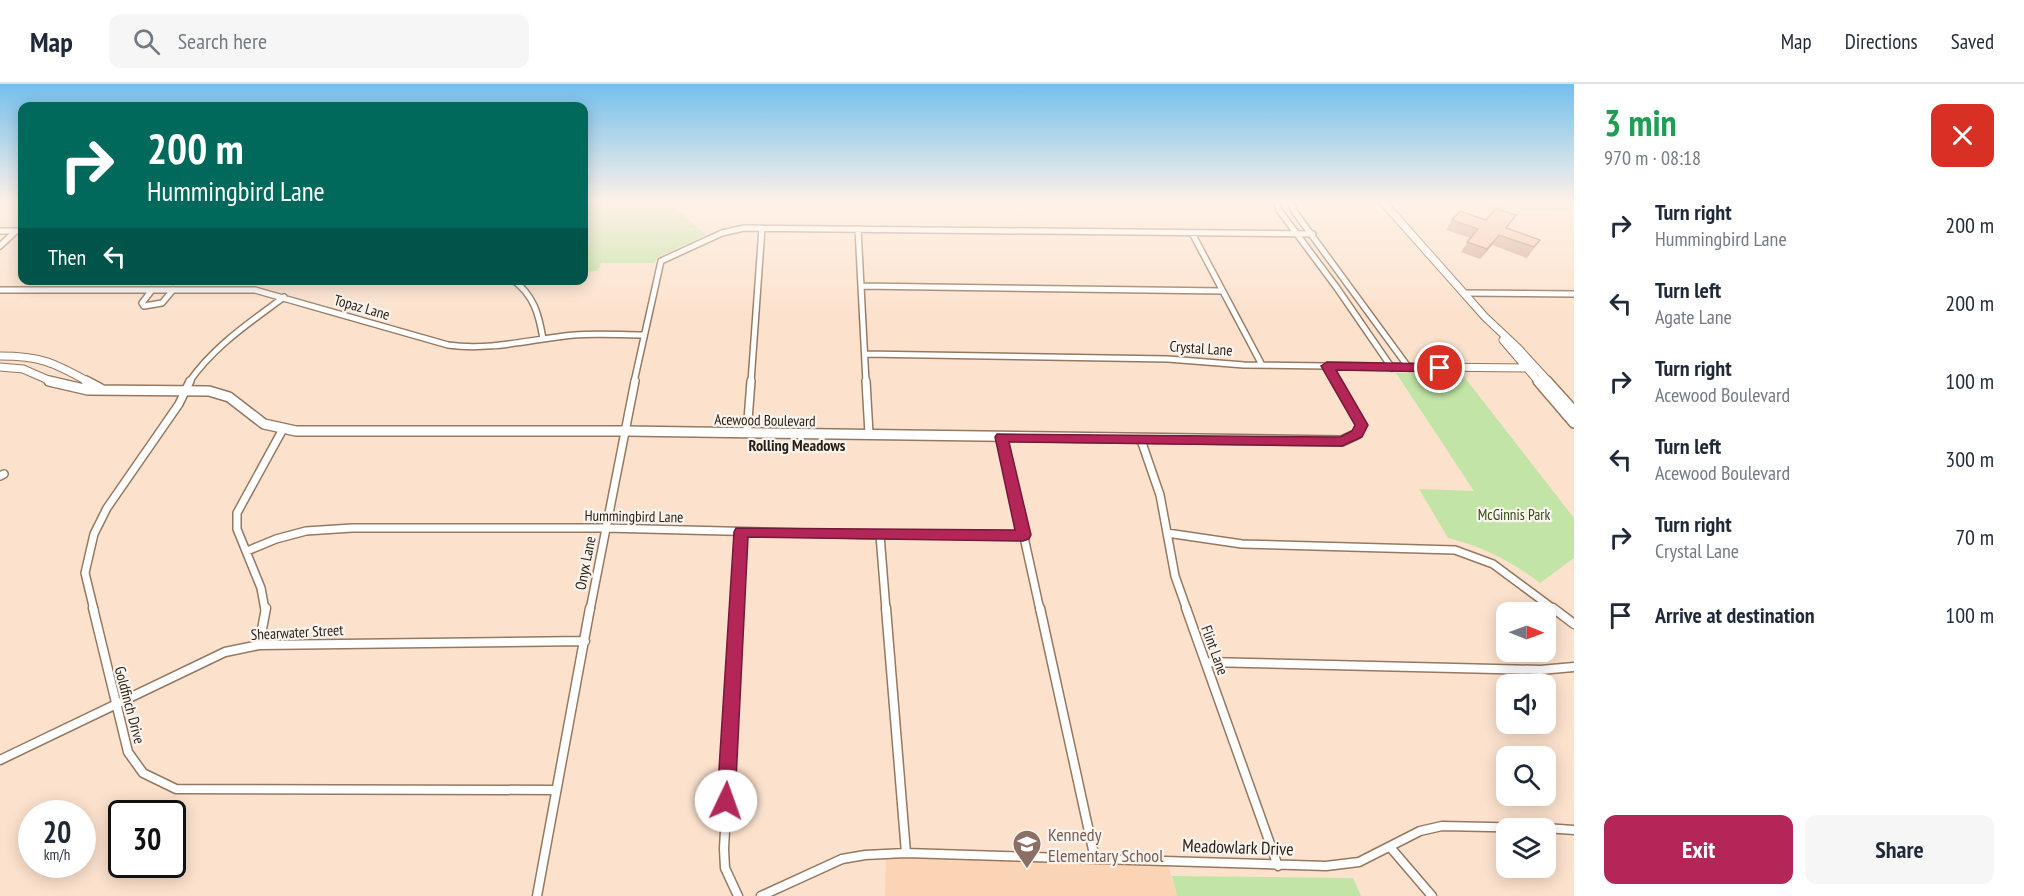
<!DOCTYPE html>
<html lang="en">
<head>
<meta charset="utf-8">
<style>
	:root { --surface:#fff; --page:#f6f6f7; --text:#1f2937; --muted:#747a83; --line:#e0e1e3; --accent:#b42658 }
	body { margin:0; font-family:"PT Sans Narrow",sans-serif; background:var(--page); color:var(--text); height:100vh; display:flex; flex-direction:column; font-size:22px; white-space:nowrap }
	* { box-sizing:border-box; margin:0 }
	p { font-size:20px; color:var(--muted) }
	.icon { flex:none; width:33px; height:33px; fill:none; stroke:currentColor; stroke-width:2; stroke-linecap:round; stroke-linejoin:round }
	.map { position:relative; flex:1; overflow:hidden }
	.drawer { display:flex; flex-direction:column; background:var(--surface); width:450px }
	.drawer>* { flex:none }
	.top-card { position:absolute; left:18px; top:18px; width:570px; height:183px; border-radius:12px; box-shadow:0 3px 15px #0003; background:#00695c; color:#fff; overflow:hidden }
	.needle { width:39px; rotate:91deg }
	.controls { position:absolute; left:1496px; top:518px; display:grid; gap:12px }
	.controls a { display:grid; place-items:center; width:60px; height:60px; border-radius:12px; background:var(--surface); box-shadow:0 3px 15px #0003; font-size:30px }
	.speed { position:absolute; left:18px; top:716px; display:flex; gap:12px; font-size:30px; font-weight:700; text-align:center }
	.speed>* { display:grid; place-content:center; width:78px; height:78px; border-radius:50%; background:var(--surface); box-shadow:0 3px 15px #0003; line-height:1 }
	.speed small { font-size:15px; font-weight:400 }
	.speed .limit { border:3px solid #111; border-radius:9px; background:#fff; color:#111 }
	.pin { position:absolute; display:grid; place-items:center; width:51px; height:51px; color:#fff; margin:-26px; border:3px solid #fff; border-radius:50%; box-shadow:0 2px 6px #0007 }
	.me { position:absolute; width:66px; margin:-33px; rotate:3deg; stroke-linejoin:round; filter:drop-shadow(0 0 4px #0008) }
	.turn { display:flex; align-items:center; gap:21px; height:126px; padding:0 30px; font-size:27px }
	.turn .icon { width:78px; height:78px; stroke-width:2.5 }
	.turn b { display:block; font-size:42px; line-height:51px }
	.then { display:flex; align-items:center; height:57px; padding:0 30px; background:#0003; gap:12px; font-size:22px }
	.round { display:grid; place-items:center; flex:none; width:63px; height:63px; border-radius:12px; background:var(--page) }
	.headline { display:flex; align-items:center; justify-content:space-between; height:102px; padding:0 30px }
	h1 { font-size:36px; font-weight:700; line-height:45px; color:#1e9e55 }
	.button { display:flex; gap:12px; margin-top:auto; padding:12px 30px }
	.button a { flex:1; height:69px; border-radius:12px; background:var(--accent); color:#fff; font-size:24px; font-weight:700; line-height:69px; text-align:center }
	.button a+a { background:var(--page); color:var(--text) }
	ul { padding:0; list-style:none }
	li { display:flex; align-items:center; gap:18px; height:78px; padding:0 30px }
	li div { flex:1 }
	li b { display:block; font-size:22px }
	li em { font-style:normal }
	header { display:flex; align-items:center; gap:36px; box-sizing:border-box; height:84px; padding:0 30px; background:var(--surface); border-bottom:2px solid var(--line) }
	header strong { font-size:28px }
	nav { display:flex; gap:33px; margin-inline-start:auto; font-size:21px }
	.search { width:420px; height:54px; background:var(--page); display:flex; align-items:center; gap:15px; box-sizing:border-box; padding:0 21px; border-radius:12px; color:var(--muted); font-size:22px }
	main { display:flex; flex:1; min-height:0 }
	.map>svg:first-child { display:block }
</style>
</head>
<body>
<header>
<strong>Map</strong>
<div class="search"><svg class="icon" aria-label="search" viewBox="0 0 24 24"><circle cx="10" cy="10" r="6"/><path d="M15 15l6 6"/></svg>Search here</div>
<nav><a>Map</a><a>Directions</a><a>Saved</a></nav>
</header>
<main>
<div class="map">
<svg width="1574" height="812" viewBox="0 0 1574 812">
	<rect width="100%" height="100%" fill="#fce2cd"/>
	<path fill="#fad4b4" d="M796,118h200l1,3z
		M886,770l281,7 10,35h-292z"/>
	<path fill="#c2e4a6" d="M1463,118h111v9l-104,-4z
		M670,119l36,32 -46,21 -6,7h-53l-3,8 -14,1v-68z
		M1396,289l66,1 112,144v40l-34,25c-29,-22 -56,-36 -92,-45l-29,-49 55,2z
		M1172,792l181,2 8,18h-184z"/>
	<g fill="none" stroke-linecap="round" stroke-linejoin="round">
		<g stroke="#957860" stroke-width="8">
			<path id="minor-far2" d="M1276,118l3,8 58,78 55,80
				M1291,118l3,9 115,157
				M858,145l8,153
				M0,147h22
				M1192,149l70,132
				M0,162l16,-15
				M513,196c21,15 26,35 30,59
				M861,202l361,5
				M0,206h255l193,55c44,6 83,-6 126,-10 23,-2 47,0 70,0
				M152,206l-10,13 2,3 18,-3 11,-13
				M1464,209l110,1
				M865,270l303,5 76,6 83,1
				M189,298c25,-36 60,-59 95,-85
				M634,298l27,-121 61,-28 22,-5 569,6
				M751,298l11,-154"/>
		</g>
		<g stroke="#957860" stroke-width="10">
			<path id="minor-far1" d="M866,297l3,53
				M747,349l4,-52
				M1002,353l38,173
				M1141,356l19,55 15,81 12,34
				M0,392l4,-2
				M1167,449l75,11 213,6 38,14 62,46
				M880,451l6,75
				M247,467l29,-12 30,-8 46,-3h254l274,7h143
				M94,526l-9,-37 9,-39 13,-26 72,-104 11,-23
				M265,526l-4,-22 -24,-59v-16l46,-84
				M590,526l45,-229
				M737,526l4,-78"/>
		</g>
		<g stroke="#957860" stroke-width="11">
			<path id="minor" d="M93,524l35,144 15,21 33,16 380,1
				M737,524l-13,241 1,19 13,28
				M886,524l20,245
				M1040,524l55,251
				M1186,524l92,258
				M1553,524l21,16
				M259,561l7,-37
				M1206,578l334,8 34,-3
				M0,676l225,-108 34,-7 326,-4
				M1545,744l29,2
				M1390,763l42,49
				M537,812l53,-288
				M761,812l81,-37 23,-4 41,-2 420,13 33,-4 61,-31 22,-5 92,2"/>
		</g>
		<g stroke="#957860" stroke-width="9">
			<path id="tertiary-far1" d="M1383,118l102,115 33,31 31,34
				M1503,256l36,42
				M0,272c42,0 54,7 89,26
				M1327,282l209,2
				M1327,282l10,16
				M0,283l23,2 30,13"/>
		</g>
		<g stroke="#957860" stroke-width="12">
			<path id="tertiary" d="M49,297l39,9 121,1 20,6 35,27 32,7h329l717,10 15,-7 4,-9 -25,-44
				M86,297l15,8
				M1538,297l36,42
				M1547,297l27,30"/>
		</g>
		<use href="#minor-far2" stroke="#fff" stroke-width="5"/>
		<use href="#minor-far1" stroke="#fff" stroke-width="7"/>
		<use href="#minor" stroke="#fff" stroke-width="8"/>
		<use href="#tertiary-far1" stroke="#fff" stroke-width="7"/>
		<use href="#tertiary" stroke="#fff" stroke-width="9"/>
	</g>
	<path fill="#d4aa95" d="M1452,136l88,20 -13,18 -35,-13 -12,14 -19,-7 9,-14 -24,-8z"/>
	<path fill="#ad8b79" d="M1499,151l-7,10 -12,14 7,-10z"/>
	<path fill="#f7c6ad" stroke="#ad8b79" stroke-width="1.5" d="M1496,124l20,7 -10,13 34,12 -6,7 -35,-12 -12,14 -20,-7 11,-13 -26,-9 8,-9 26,9z"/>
	<linearGradient id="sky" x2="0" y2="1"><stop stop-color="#74bfed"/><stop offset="0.51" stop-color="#fef2e8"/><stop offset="1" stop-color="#fef2e8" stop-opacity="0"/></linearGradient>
	<rect width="1574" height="231" fill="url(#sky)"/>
	<path fill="#b42658" stroke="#751939" stroke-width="1.5" d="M1327,278l113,2 6,4 -6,4 -104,-2 32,55 -6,12 -20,9 -333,-4 22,93 -2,4 -6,2 -275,-4 -13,264 -2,6 -7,3 -6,-3 -3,-6 17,-269 2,-4 279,2 -20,-93 2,-3 343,3 12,-6 3,-6 -34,-59z"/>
	<defs>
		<g id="school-pin" transform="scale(1.5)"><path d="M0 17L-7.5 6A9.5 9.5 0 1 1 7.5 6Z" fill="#8d6e63" stroke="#faf4ee"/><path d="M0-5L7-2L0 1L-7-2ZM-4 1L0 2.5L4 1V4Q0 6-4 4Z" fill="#fff"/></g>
	</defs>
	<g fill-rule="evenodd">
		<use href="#school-pin" x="1027" y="760"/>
	</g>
	<g text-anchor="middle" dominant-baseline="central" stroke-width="4.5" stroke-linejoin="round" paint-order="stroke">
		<g font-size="15" fill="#281d13" stroke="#faf4ee">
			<text transform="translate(362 223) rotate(16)">Topaz Lane</text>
			<text transform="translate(1201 264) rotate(4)">Crystal Lane</text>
			<text transform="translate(765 336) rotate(1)">Acewood Boulevard</text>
			<text transform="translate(634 432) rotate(1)">Hummingbird Lane</text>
			<text transform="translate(585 479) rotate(-79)">Onyx Lane</text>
			<text transform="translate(297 548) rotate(-3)">Shearwater Street</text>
			<text transform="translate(1215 566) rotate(70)">Flint Lane</text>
			<text transform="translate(130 621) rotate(75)">Goldfinch Drive</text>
		</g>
		<g font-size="15" fill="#324c17" stroke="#faf4ee">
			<text x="1514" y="430">McGinnis Park</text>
		</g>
		<g font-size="16" font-weight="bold" fill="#281d13" stroke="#faf4ee">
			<text x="797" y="361">Rolling Meadows</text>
		</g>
		<g font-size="18" fill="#785e54" stroke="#faf4ee" text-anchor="start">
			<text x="1048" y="750">Kennedy<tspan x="1048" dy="21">Elementary School</tspan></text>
		</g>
		<g font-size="18" fill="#281d13" stroke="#faf4ee">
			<text transform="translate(1238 763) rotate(2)">Meadowlark Drive</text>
		</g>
	</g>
</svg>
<div class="controls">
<a><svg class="needle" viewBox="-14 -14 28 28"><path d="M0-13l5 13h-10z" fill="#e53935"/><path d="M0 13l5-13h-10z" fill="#747a83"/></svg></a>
<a><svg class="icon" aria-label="sound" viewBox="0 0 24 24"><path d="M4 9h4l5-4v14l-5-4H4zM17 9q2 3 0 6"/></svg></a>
<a><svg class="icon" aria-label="search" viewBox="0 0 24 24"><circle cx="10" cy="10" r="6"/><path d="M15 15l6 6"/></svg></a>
<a><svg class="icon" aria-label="layers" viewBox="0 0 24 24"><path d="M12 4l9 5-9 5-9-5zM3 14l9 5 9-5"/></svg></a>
</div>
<div class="speed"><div>20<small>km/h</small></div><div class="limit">30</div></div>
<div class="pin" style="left:1440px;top:284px;background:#d93025"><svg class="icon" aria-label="arrive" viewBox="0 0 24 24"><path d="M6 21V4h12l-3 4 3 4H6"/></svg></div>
<svg class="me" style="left:726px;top:717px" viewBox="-20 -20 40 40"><circle r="19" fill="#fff"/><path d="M0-13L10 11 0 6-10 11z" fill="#b42658"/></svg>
<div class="top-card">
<div class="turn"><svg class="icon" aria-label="right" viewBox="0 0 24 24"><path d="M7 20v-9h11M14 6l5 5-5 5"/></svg><div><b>200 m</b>Hummingbird Lane</div></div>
<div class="then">Then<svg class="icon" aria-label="left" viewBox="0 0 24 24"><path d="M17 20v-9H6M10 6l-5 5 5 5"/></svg></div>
</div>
</div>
<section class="drawer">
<div class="headline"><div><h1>3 min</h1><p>970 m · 08:18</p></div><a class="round" style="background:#d93025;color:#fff"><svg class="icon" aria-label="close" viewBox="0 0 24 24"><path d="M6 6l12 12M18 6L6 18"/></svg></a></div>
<ul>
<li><svg class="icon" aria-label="right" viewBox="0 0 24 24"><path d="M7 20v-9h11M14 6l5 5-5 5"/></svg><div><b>Turn right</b><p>Hummingbird Lane</p></div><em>200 m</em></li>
<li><svg class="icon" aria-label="left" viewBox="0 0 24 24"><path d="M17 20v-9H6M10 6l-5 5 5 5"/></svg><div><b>Turn left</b><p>Agate Lane</p></div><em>200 m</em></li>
<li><svg class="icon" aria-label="right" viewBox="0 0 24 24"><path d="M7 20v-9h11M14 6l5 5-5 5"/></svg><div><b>Turn right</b><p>Acewood Boulevard</p></div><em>100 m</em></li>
<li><svg class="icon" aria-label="left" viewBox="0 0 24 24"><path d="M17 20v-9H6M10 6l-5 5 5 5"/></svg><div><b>Turn left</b><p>Acewood Boulevard</p></div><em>300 m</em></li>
<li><svg class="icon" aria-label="right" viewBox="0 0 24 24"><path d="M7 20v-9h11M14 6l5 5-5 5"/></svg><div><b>Turn right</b><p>Crystal Lane</p></div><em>70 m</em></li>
<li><svg class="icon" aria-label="arrive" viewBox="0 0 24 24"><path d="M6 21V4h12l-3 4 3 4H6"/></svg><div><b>Arrive at destination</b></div><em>100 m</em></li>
</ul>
<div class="button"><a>Exit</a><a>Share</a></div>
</section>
</main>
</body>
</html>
